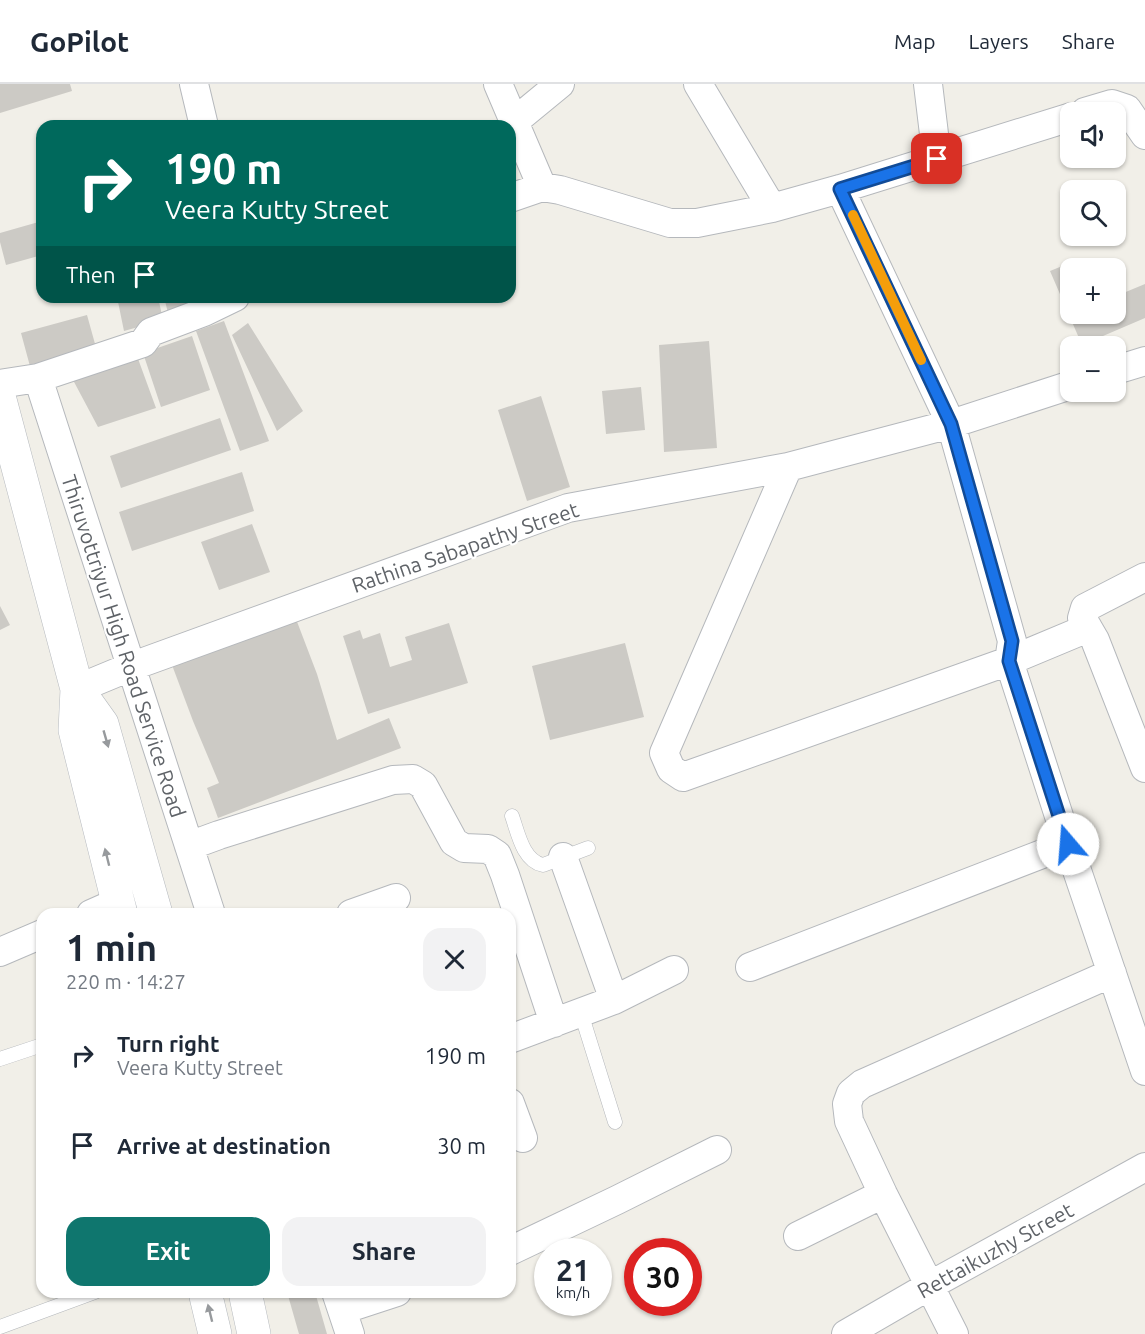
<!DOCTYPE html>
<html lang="en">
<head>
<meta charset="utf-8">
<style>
	:root { --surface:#fff; --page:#f2f2f3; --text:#1f2937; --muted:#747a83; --line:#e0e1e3; --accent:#0f766e }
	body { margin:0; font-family:Ubuntu,sans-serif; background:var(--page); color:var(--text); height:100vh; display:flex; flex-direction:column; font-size:22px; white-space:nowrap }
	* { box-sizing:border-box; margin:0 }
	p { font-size:20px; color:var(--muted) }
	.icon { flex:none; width:33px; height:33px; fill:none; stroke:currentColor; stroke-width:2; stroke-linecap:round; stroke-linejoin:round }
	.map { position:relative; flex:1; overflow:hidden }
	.side { position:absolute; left:36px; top:824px; width:480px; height:390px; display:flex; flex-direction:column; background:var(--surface); border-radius:18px; box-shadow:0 2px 4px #0004 }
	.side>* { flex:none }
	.top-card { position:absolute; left:36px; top:36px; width:480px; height:183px; border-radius:18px; box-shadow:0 2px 4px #0004; background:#00695c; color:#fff; overflow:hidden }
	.controls { position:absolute; left:1060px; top:18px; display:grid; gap:12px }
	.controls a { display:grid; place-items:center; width:66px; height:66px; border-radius:12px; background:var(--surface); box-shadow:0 2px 4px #0004; font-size:30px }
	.speed { position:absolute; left:534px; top:1154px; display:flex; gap:12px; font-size:30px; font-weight:700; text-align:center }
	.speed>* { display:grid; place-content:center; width:78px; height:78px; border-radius:50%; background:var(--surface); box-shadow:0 2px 4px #0004; line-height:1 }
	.speed small { font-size:15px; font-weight:400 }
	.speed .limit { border:9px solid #d22; background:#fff; color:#111 }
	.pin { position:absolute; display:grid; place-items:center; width:51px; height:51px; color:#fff; margin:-26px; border-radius:12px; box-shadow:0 3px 9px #0006 }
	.me { position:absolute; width:66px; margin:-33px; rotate:342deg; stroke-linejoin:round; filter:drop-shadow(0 0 4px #0008) }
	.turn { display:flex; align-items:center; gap:21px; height:126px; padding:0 30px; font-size:27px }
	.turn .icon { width:78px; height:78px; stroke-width:2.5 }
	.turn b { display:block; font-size:42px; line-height:51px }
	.then { display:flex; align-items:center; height:57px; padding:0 30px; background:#0003; gap:12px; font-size:22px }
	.round { display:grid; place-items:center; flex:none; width:63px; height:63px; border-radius:18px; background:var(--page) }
	.summary { display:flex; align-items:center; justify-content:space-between; height:102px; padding:0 30px }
	h1 { font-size:36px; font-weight:700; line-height:45px }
	.action { display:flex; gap:12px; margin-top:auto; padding:12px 30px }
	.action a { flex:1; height:69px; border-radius:18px; background:var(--accent); color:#fff; font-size:24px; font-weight:700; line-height:69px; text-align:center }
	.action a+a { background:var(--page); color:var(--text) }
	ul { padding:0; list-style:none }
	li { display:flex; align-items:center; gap:18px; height:90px; padding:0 30px }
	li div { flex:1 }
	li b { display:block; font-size:22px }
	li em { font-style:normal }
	header { display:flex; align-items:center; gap:36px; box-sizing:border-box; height:84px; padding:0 30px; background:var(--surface); border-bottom:2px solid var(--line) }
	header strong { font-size:28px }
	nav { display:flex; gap:33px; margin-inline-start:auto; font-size:21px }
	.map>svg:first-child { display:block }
</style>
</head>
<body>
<header>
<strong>GoPilot</strong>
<nav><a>Map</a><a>Layers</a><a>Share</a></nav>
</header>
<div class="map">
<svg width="1145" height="1250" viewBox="0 0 1145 1250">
	<rect width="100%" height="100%" fill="#f1efe8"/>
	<path fill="#cccac5" d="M0,0h70l2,7 -72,22z
		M42,137v34l-36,10 -6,-23v-9z
		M1082,174l5,10h-16v46h45v-18l29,-12v34l-63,27 -32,-74z
		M117,213h41l5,23 -39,11z
		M164,213h43l-38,20z
		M87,231l10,36 -66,19 -10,-37z
		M224,237l45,120 -29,10 -44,-120z
		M248,239l55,88 -26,20 -45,-96z
		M192,252l18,54 -49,17 -18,-54z
		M709,257l8,107 -53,4 -5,-107z
		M137,272l19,52 -58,19 -25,-47z
		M641,303l4,43 -39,4 -4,-43z
		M541,312l29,91 -43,14 -29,-91z
		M220,334l11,32 -110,38 -11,-32z
		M242,388l12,39 -122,40 -13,-39z
		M252,440l18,48 -51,18 -18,-48z
		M0,522l10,19 -10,5z
		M296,535l21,55 20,66 52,-22 12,30 -183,70 -11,-30 12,-5 -26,-62 -21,-56z
		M449,539l19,60 -100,31 -25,-78 17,-6 3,9 17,-6 10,34 22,-7 -7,-23z
		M625,559l19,74 -94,23 -18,-74z
		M287,1208h28l12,42h-28z"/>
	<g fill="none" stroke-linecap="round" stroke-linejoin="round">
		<g stroke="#b5b8bc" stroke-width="15">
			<path id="lane" d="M512,732c6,17 11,45 31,49l45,-17
				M581,929l34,109
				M0,975l42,-14
				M0,1243l95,-35"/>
		</g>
		<g stroke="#b5b8bc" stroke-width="30">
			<path id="street" d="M194,0l10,42
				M498,0l44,103
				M698,0l74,124
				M928,0l9,75
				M1085,28l27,-8 15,5 18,26
				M515,37l45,-37
				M840,105l111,235 61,217 -3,20 59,183 77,227
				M510,114l32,-11 18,3 110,33h27l75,-15 68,-19 231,-72
				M1116,286l29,-9
				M38,294l173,536
				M0,300l38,-6 105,-35 8,-11 53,-20 31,-15
				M788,383l-124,286 7,16 12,8 326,-116 79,-33 -6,-10 3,-10 60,-31
				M1088,544l7,12 50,128
				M77,605l53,-22 438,-159 220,-41 163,-43 120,-39
				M189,762l30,-11 174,-55 20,-1 10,6 31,57 10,6 24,1 9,6 8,20 49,148
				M563,773l51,143
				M91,830l27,-12
				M351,830l45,-16
				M0,868l42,-18
				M750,883l318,-123
				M510,955l104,-39 60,-30
				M510,1019l13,35
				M798,1152l85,-42
				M510,1167l107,-51 100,-50
				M336,1208l14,42
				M342,1226l55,-18
				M846,1250l83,-48 216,-119
				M954,1250l-71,-140 -34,-73 -2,-17 4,-11 11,-9 250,-111"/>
		</g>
		<g stroke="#b6babf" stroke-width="34">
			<path id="secondary" d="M0,316l77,289 -2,41 46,184
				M77,605l25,35 54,190
				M205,1208l10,42
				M245,1208l9,42"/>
		</g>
		<use href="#lane" stroke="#fff" stroke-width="14"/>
		<use href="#street" stroke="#fff" stroke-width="28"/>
		<use href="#secondary" stroke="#fff" stroke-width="33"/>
	</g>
	<defs><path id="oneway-solid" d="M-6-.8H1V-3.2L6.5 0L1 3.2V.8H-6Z" transform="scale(1.5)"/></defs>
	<g fill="#979a9d">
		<use href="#oneway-solid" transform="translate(106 655) rotate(74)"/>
		<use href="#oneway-solid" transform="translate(107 773) rotate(-104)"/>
		<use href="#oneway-solid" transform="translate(210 1229) rotate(-104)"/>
	</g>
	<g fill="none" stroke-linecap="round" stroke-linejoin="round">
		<g stroke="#114b97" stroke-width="15">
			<path id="route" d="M937,75l-97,30 111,235 61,217 -3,20 59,183"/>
		</g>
		<use href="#route" stroke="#1a73e8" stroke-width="10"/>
		<path stroke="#f59e0b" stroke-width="10" d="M853,131l68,145"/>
	</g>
	<g text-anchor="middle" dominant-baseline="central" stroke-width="4.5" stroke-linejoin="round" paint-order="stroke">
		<g font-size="21" fill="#5f6368" stroke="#fff">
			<text transform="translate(465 463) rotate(-19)">Rathina Sabapathy Street</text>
			<text transform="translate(124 562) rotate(72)">Thiruvottriyur High Road Service Road</text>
			<text transform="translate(995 1166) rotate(-29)">Rettaikuzhy Street</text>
		</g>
	</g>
</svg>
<div class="controls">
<a><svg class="icon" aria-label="sound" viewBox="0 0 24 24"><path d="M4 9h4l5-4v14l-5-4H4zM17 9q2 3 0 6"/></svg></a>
<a><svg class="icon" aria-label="search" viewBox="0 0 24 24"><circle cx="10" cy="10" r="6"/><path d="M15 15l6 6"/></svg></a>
<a>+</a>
<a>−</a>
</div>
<div class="speed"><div>21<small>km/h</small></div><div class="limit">30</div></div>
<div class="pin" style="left:937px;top:75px;background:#d93025"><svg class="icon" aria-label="arrive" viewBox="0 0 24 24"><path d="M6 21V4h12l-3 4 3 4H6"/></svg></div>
<svg class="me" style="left:1068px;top:760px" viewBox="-20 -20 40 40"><circle r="19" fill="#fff"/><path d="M0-13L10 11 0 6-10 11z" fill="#1a73e8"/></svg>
<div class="top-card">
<div class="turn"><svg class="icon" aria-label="right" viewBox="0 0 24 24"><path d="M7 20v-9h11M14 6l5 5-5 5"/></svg><div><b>190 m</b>Veera Kutty Street</div></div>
<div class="then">Then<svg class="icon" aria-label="arrive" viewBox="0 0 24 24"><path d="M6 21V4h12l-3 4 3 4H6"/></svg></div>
</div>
<section class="side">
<div class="summary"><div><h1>1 min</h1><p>220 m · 14:27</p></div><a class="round"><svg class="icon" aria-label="close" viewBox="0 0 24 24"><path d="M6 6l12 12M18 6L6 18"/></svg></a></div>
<ul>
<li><svg class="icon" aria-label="right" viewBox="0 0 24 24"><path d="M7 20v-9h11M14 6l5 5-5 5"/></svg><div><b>Turn right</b><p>Veera Kutty Street</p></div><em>190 m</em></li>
<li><svg class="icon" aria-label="arrive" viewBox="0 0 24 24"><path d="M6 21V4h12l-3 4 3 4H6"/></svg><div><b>Arrive at destination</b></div><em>30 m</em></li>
</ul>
<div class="action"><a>Exit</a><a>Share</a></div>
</section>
</div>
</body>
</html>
